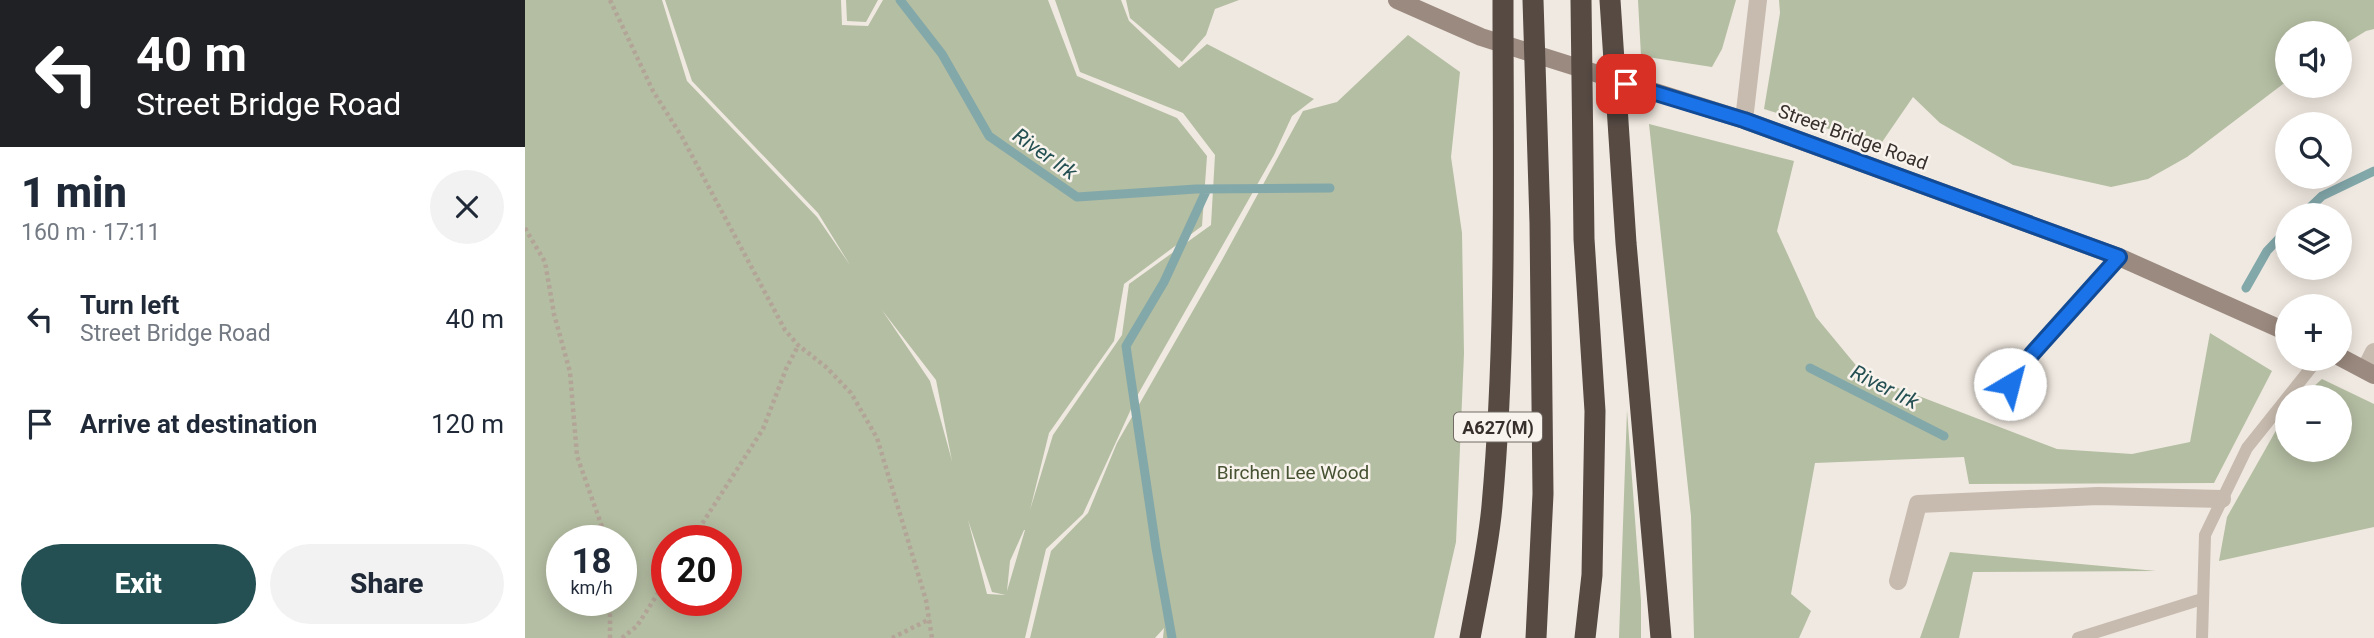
<!DOCTYPE html>
<html lang="en">
<head>
<meta charset="utf-8">
<style>
	:root { --surface:#fff; --page:#f2f2f3; --text:#1f2937; --muted:#747a83; --accent:#255053 }
	body { margin:0; font-family:Roboto,sans-serif; background:var(--page); color:var(--text); height:100vh; display:flex; flex-direction:column; font-size:26px; white-space:nowrap }
	* { box-sizing:border-box; margin:0 }
	p { font-size:23px; color:var(--muted) }
	.icon { flex:none; width:38px; height:38px; fill:none; stroke:currentColor; stroke-width:2; stroke-linecap:round; stroke-linejoin:round }
	.map { position:relative; flex:1; overflow:hidden }
	.sheet { display:flex; flex-direction:column; background:var(--surface); width:525px }
	.sheet>* { flex:none }
	.hud { background:#202124; color:#fff; overflow:hidden }
	.buttons { position:absolute; left:1750px; top:21px; display:grid; gap:14px }
	.buttons a { display:grid; place-items:center; width:77px; height:77px; border-radius:50%; background:var(--surface); box-shadow:0 4px 18px #0003; font-size:35px }
	.speed { position:absolute; left:21px; top:525px; display:flex; gap:14px; font-size:35px; font-weight:700; text-align:center }
	.speed>* { display:grid; place-content:center; width:91px; height:91px; border-radius:50%; background:var(--surface); box-shadow:0 4px 18px #0003; line-height:1 }
	.speed small { font-size:18px; font-weight:400 }
	.speed .limit { border:10px solid #d22; background:#fff; color:#111 }
	.pin { position:absolute; display:grid; place-items:center; width:60px; height:60px; color:#fff; margin:-30px; border-radius:14px; box-shadow:0 4px 10px #0006 }
	.me { position:absolute; width:77px; margin:-38px; rotate:37deg; stroke-linejoin:round; filter:drop-shadow(0 0 5px #0008) }
	.turn { display:flex; align-items:center; gap:24px; height:147px; padding:0 21px; font-size:32px }
	.turn .icon { width:91px; height:91px; stroke-width:2.5 }
	.turn b { display:block; font-size:49px; line-height:60px }
	.round { display:grid; place-items:center; flex:none; width:74px; height:74px; border-radius:37px; background:var(--page) }
	.summary { display:flex; align-items:center; justify-content:space-between; height:119px; padding:0 21px }
	h1 { font-size:42px; font-weight:800; line-height:52px }
	.button { display:flex; gap:14px; margin-top:auto; padding:14px 21px }
	.button a { flex:1; height:80px; border-radius:42px; background:var(--accent); color:#fff; font-size:28px; font-weight:800; line-height:80px; text-align:center }
	.button a+a { background:var(--page); color:var(--text) }
	ul { padding:0; list-style:none }
	li { display:flex; align-items:center; gap:21px; height:105px; padding:0 21px }
	li div { flex:1 }
	li b { display:block; font-size:26px }
	li em { font-style:normal }
	main { display:flex; flex:1; min-height:0 }
	.map>svg:first-child { display:block }
</style>
</head>
<body>
<main>
<section class="sheet">
<div class="hud">
<div class="turn"><svg class="icon" aria-label="left" viewBox="0 0 24 24"><path d="M17 20v-9H6M10 6l-5 5 5 5"/></svg><div><b>40 m</b>Street Bridge Road</div></div>
</div>
<div class="summary"><div><h1>1 min</h1><p>160 m · 17:11</p></div><a class="round"><svg class="icon" aria-label="close" viewBox="0 0 24 24"><path d="M6 6l12 12M18 6L6 18"/></svg></a></div>
<ul>
<li><svg class="icon" aria-label="left" viewBox="0 0 24 24"><path d="M17 20v-9H6M10 6l-5 5 5 5"/></svg><div><b>Turn left</b><p>Street Bridge Road</p></div><em>40 m</em></li>
<li><svg class="icon" aria-label="arrive" viewBox="0 0 24 24"><path d="M6 21V4h12l-3 4 3 4H6"/></svg><div><b>Arrive at destination</b></div><em>120 m</em></li>
</ul>
<div class="button"><a>Exit</a><a>Share</a></div>
</section>
<div class="map">
<svg width="1849" height="638" viewBox="0 0 1849 638">
	<rect width="100%" height="100%" fill="#f0e9e1"/>
	<path fill="#b4bea2" fill-rule="evenodd" d="M0,0h137l25,81 130,136 33,48 -32,-52 -126,-132 -27,-81h176l1,25 26,1 15,-26h165l29,76 100,42 30,38 -5,70 -78,58 -10,57 -65,92 -19,77 23,-75 69,-100 7,-51 82,-59 4,-70 -32,-42 -103,-41 -25,-72h66l8,21 50,47 28,-24 107,55 -22,17 -18,39 -137,241 -54,118 -37,35 -21,89h-500zM357,310l54,70 16,81 -22,-80zM443,520l24,72 14,3 -19,-1zM499,530h1l-18,61 3,-30zM37,541h59v59h-59zM142,541h59v59h-59z
		M321,0h32l-12,22 -19,-1z
		M601,0h113l-24,9 -9,26 -24,27 -52,-44z
		M1113,0h98l-14,49 -10,18 -71,-11z
		M1254,0h595v29l-8,2 -26,16v-14h-53v48l-100,76 -39,22 -37,8 -98,-22 -73,-42 -27,-26 -33,48 -116,-36 16,-96z
		M883,35l52,37 -9,85 11,76 2,120 -8,189 -22,96h-271l1,-10 -9,10h-125l21,-87 37,-38 29,-70 105,-183 81,-149 34,-9z
		M1124,124l145,37 -17,70 39,86 48,58 193,74 75,5 58,-12 20,-109 62,38 -58,112 -245,1 -5,-27 -149,6 -24,131 20,17 -12,27h-105l-3,-122z
		M1797,379l52,25v123l-155,34 8,-44 60,-106v39h53v-53h-38z
		M1102,410l14,191v37h-22z
		M1425,552l206,19 -183,1 -14,66h-39z"/>
	<g fill="none" stroke-linecap="round" stroke-linejoin="round">
		<path stroke="#83a8aa" stroke-width="9" d="M375,0l42,54 47,82 88,61 119,-8 134,-1
			M1777,215l20,-19 52,-25
			M1721,288l21,-37 20,-21
			M1285,368l134,68
			M647,638l-16,-90 -30,-202 38,-64 43,-93"/>
		<path stroke="#b3a498" stroke-width="4.5" stroke-dasharray="3.5 3.5" stroke-linecap="butt" d="M85,0l43,91 29,46 103,193 13,15 28,22 25,26 26,45 49,162 6,38
			M0,228l20,34 9,52 16,58 7,84 30,85
			M166,541l72,-112 23,-60 12,-23
			M85,638v-38
			M97,638l15,-12 30,-47
			M367,638l38,-19"/>
		<path stroke="#c7baae" stroke-width="12" d="M1485,384l23,-30 86,-97
			M1553,638l124,-39
			M1677,638l3,-103 42,-87 71,-89"/>
		<path stroke="#c7baae" stroke-width="18" d="M1219,120l14,-120
			M1840,370l9,-18
			M1373,581l20,-77 180,-8 124,3"/>
		<path stroke="#9b8a7f" stroke-width="18" d="M872,0l84,37 263,83 375,137 168,75
			M1815,357l34,18"/>
		<path stroke="#564a43" stroke-width="21" d="M1008,0l7,223 3,271 -7,144
			M1056,0l3,239 11,172 -3,164 -7,63
			M1085,0l16,243 35,395
			M945,638c8,-44 18,-88 22,-132 15,-168 11,-338 11,-506"/>
	</g>
	<g fill="none" stroke-linecap="round" stroke-linejoin="round">
		<g stroke="#114b97" stroke-width="18">
			<path id="route" d="M1101,84l118,36 375,137 -87,97 -22,30"/>
		</g>
		<use href="#route" stroke="#1a73e8" stroke-width="12"/>
	</g>
	<g text-anchor="middle" dominant-baseline="central" stroke-width="5" stroke-linejoin="round" paint-order="stroke">
		<rect fill="#f8f3ed" stroke="#716a65" stroke-width="2" x="929" y="412.5" width="88" height="29" rx="5"/>
		<g font-size="18" font-weight="bold" fill="#372f2b">
			<text x="973" y="427">A627(M)</text>
		</g>
		<g font-size="19" fill="#372f2b" stroke="#f8f3ed">
			<text transform="translate(1328 137) rotate(20)">Street Bridge Road</text>
		</g>
		<g font-size="19" fill="#465232" stroke="#f8f3ed">
			<text x="768" y="472">Birchen Lee Wood</text>
		</g>
		<g font-size="21" font-style="italic" fill="#255053" stroke="#f8f3ed">
			<text transform="translate(520 154) rotate(35)">River Irk</text>
			<text transform="translate(1360 387) rotate(27)">River Irk</text>
		</g>
	</g>
</svg>
<div class="buttons">
<a><svg class="icon" aria-label="sound" viewBox="0 0 24 24"><path d="M4 9h4l5-4v14l-5-4H4zM17 9q2 3 0 6"/></svg></a>
<a><svg class="icon" aria-label="search" viewBox="0 0 24 24"><circle cx="10" cy="10" r="6"/><path d="M15 15l6 6"/></svg></a>
<a><svg class="icon" aria-label="layers" viewBox="0 0 24 24"><path d="M12 4l9 5-9 5-9-5zM3 14l9 5 9-5"/></svg></a>
<a>+</a>
<a>−</a>
</div>
<div class="speed"><div>18<small>km/h</small></div><div class="limit">20</div></div>
<div class="pin" style="left:1101px;top:84px;background:#d93025"><svg class="icon" aria-label="arrive" viewBox="0 0 24 24"><path d="M6 21V4h12l-3 4 3 4H6"/></svg></div>
<svg class="me" style="left:1485px;top:384px" viewBox="-20 -20 40 40"><circle r="19" fill="#fff"/><path d="M0-13L10 11 0 6-10 11z" fill="#1a73e8"/></svg>
</div>
</main>
</body>
</html>
